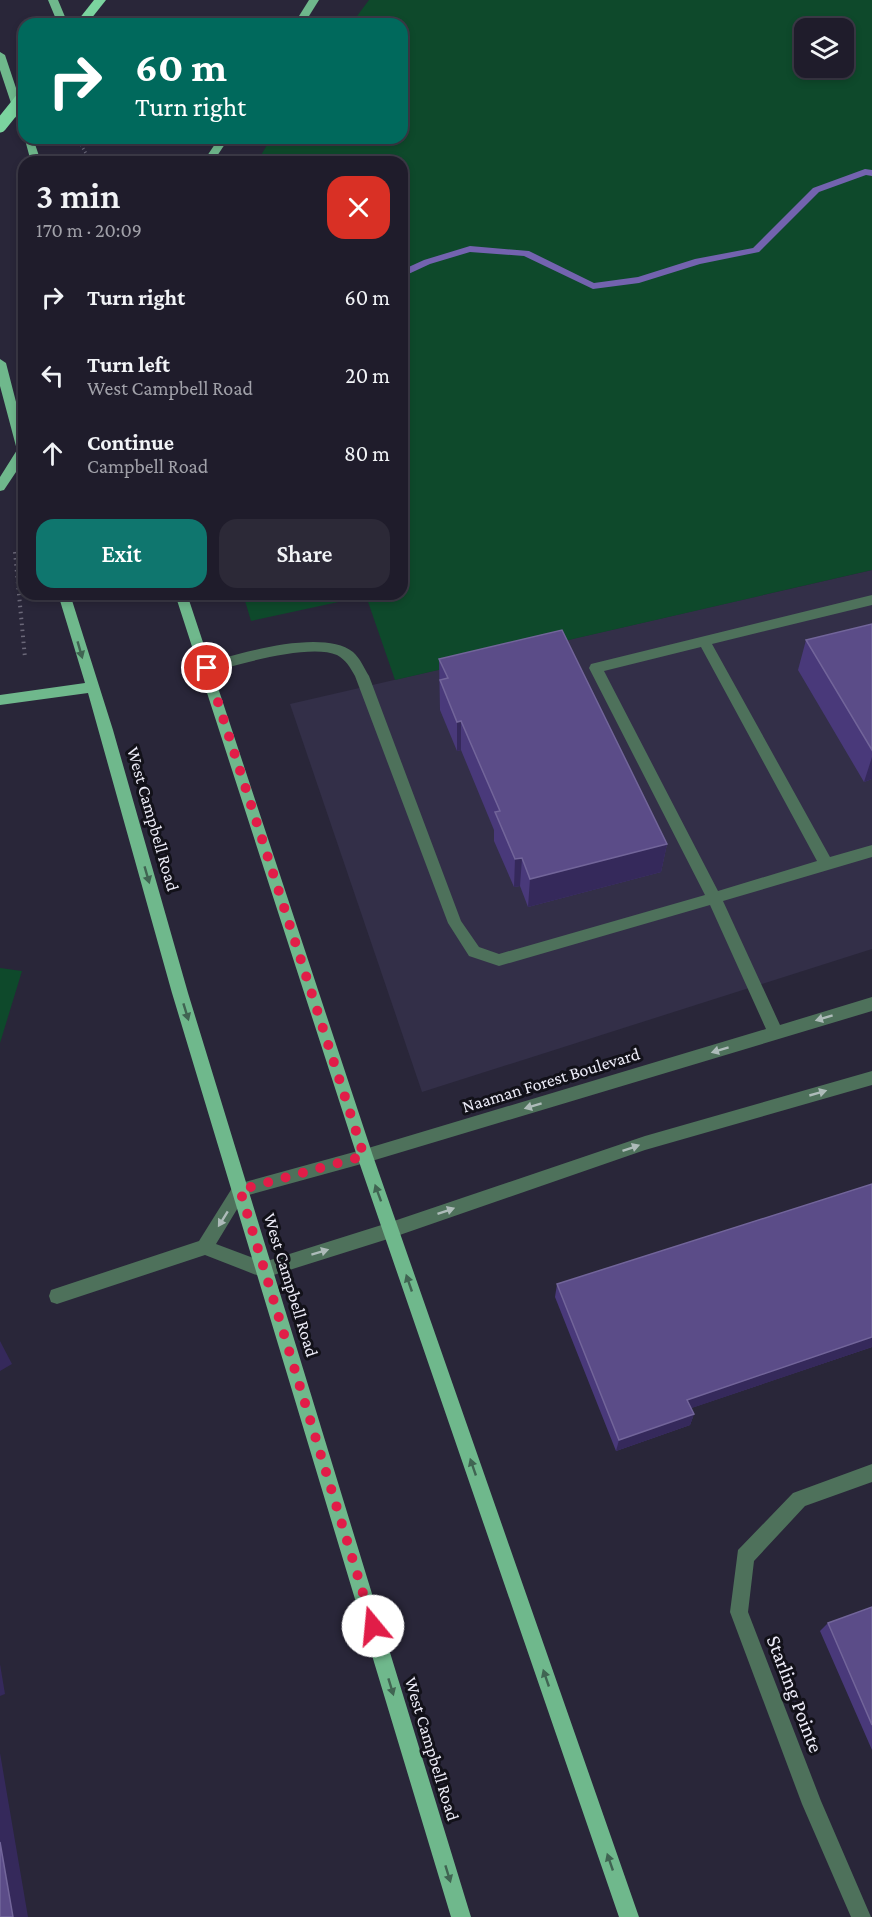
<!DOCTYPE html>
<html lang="en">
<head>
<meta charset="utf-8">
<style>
	:root { --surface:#1f1c2b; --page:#2c2937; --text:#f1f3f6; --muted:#a1a1a9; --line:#3c3a47; --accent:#0f766e }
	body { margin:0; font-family:"Crimson Pro",serif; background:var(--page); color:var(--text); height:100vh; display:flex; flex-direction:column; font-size:22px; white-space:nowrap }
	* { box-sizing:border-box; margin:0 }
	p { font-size:20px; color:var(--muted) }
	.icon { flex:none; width:33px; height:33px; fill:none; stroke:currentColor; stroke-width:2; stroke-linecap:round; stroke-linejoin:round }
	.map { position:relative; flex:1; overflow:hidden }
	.side { position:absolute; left:18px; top:156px; width:390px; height:444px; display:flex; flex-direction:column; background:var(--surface); border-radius:18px; box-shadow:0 3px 9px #0003,0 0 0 2px var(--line) }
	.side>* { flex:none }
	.banner { position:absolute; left:18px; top:18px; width:390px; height:126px; border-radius:18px; box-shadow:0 3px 9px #0003,0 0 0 2px var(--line); background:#00695c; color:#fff; overflow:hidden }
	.buttons { position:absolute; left:794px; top:18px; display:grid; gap:12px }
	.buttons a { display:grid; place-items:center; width:60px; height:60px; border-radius:12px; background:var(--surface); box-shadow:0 3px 9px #0003,0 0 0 2px var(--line); font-size:30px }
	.pin { position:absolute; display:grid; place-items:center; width:51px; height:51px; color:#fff; margin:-26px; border:3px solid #fff; border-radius:50%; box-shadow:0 2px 6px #0007 }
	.me { position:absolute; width:66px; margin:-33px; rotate:343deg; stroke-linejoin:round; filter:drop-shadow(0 0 4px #0008) }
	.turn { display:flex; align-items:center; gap:21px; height:126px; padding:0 18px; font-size:27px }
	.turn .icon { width:78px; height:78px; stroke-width:2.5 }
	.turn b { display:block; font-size:42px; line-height:51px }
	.round { display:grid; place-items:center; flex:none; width:63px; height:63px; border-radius:18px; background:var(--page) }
	.overview { display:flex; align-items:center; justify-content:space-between; height:102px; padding:0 18px }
	h1 { font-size:36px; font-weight:600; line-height:45px }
	.button { display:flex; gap:12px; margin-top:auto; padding:12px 18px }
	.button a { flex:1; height:69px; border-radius:18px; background:var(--accent); color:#fff; font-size:24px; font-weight:600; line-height:69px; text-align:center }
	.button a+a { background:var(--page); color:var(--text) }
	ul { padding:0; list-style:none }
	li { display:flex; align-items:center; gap:18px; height:78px; padding:0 18px }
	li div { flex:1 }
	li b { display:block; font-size:22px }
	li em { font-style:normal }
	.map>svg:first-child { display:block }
</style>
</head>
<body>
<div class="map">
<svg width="872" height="1917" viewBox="0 0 872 1917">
	<rect width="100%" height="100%" fill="#292639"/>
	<path fill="#332f48" d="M872,570v379l-450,143 -132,-388z"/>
	<path fill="#0e492b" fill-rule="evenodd" d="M369,0h503v570l-477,110 -29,-84 -115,25 -8,-27h159v-432h-145l14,-24h131v-114h-51zM804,28h39v40h-39z
		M0,968l22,3 -22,72z"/>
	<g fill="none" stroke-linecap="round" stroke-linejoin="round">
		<path fill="#7363af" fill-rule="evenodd" d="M865,169l7,1v6l-6,-1 -47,17 -60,60 -59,12 -61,19 -46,6 -69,-33 -54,-4 -40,12 -28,13v-7l22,-10 46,-14 59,5 65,32 44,-6 57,-18 58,-11 60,-60z"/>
		<path stroke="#6b6879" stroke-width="3" stroke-dasharray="1 3" stroke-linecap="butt" d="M77,138l14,24"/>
		<path stroke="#6b6879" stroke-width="4" stroke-dasharray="1.5 4.5" stroke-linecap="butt" d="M15,552l10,106"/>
		<path fill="#4e715b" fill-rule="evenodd" d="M872,595v10l-160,39 118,213 42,-12v12l-149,44 57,124 92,-28v14l-507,152 -120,33 -29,48 48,18 127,-40 254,-86 227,-65v14l-227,65 -254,88 -127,40 -59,-23 -148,49 -6,-2 -2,-6 2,-6 148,-49 35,-56 131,-36 401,-120 -56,-124 -211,61 -30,-10 -21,-33 -93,-247c-5,-9 -9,-16 -18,-21 -28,-12 -100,10 -130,18l-7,-5 2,-4c35,-10 120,-36 151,-12 7,6 11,16 16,24l92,245 18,26 20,7 206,-59 -116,-227 2,-4zM701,647l116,214 -99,30 -114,-220z
			M872,1464v18l-67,24 -51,55 -6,51 73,189 50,116h-20l-49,-113 -72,-192 8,-62 55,-57z"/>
		<path fill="#6fb88c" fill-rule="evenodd" d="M48,0h10l10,24h-10z
			M309,0h10l-15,24h-10z
			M0,52l5,3 19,57v18l-5,-3 -19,-57z
			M24,136l9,2 8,24h-10z
			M219,138h10l-16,24h-10z
			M0,359l6,4 18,70v27l-20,30 -4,1v-14l17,-27 -17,-64z
			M58,594h12l43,136 75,263 283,924h-20l-279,-924 -84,-300 -88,12v-10l85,-12z
			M175,594h12l186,562 266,761h-20l-262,-761z"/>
		<path fill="#7bd49f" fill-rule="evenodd" d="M94,0h12l-19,24h-12z"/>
		<path stroke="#7bd49f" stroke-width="13" d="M0,126l24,-30"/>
	</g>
	<path fill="#49397a" d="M872,624v155l-8,3 -66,-112 8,-30z
		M439,659l228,185 -6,28 -133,35 -8,-21 -6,1 -20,-46v-11l-33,-80 -4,1 -17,-41z
		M872,1184v163l-181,61 3,6 -4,11 -74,26 -61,-154 2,-13z
		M872,1607v143l-52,-119 8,-8z"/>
	<path fill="#35295b" d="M461,721v29l-4,1v-29z
		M872,757v22l-8,3z
		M667,844l-6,28 -133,35 2,-28z
		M522,858l-2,28 -6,1 1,-28z
		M872,1337v10l-189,64 4,-11z
		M0,1341l12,23 -12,7z
		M694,1414l-4,11 -74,26 3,-11z
		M0,1664l5,30 -5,2z
		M0,1753l28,164h-15l-13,-75z"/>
	<path fill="#5b4c88" stroke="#72659a" stroke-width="1.5" d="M872,624v126l-66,-110z
		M562,630l105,214 -137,35 -8,-21 -7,1 -20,-47 5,-1 -39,-90 -4,1 -17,-42 8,-2 -9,-19z
		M872,1184v153l-185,63 7,14 -75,26 -62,-156z
		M872,1607v118l-44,-102z
		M0,1842l13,75h-13z"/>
	<defs><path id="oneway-solid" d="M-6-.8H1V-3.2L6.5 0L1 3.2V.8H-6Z" transform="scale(1.5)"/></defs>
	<g fill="#406452">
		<use href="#oneway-solid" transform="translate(80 650) rotate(74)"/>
		<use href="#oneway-solid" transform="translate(147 875) rotate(74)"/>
		<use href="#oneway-solid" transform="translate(186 1012) rotate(73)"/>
		<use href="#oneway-solid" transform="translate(378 1193) rotate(-110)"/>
		<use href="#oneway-solid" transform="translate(409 1283) rotate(-109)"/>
		<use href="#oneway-solid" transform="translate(473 1467) rotate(-109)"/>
		<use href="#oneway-solid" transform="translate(546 1678) rotate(-109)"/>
		<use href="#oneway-solid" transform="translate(391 1687) rotate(73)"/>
		<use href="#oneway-solid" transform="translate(610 1862) rotate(-109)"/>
		<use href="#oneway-solid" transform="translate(448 1874) rotate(73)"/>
	</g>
	<g fill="#adbbb9">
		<use href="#oneway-solid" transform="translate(824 1018) rotate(163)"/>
		<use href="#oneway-solid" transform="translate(720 1050) rotate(163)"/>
		<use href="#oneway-solid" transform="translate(818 1093) rotate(-16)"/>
		<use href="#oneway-solid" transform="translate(533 1106) rotate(163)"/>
		<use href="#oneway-solid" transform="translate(631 1148) rotate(-19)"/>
		<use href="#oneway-solid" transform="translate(446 1211) rotate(-19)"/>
		<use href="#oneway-solid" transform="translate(223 1219) rotate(122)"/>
		<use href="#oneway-solid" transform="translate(320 1252) rotate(-17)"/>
	</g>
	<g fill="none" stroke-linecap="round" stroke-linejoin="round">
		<path stroke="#e11d48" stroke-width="10" stroke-dasharray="0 18" d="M207,668l157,488 -124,34 133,436"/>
	</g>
	<g text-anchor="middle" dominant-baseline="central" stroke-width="6" stroke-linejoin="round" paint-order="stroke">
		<g font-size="18" fill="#edecf8" stroke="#121119">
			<text transform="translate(153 819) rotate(74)">West Campbell Road</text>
			<text transform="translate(551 1080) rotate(-17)">Naaman Forest Boulevard</text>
			<text transform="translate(291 1285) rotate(73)">West Campbell Road</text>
			<text transform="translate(432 1749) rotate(73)">West Campbell Road</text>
		</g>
		<g font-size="21" fill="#edecf8" stroke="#121119">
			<text transform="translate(795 1694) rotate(69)">Starling Pointe</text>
		</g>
	</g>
</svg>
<div class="buttons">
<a><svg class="icon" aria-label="layers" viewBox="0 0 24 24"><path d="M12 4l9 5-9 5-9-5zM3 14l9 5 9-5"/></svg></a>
</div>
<div class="pin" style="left:207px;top:668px;background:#d93025"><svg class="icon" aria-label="arrive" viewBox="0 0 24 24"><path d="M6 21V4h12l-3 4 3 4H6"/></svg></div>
<svg class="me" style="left:373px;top:1626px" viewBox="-20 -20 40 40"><circle r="19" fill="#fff"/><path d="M0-13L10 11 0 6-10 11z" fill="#e11d48"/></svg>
<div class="banner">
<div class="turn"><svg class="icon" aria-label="right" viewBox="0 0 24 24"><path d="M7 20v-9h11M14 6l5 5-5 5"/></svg><div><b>60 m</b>Turn right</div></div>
</div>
<section class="side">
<div class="overview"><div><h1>3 min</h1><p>170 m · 20:09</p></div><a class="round" style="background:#d93025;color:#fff"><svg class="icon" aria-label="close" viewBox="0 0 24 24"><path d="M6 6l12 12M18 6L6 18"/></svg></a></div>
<ul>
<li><svg class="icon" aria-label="right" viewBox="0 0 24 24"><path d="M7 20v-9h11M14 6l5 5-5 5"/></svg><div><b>Turn right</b></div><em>60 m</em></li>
<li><svg class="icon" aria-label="left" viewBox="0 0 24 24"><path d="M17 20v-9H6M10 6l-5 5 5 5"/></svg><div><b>Turn left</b><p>West Campbell Road</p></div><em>20 m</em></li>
<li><svg class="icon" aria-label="ahead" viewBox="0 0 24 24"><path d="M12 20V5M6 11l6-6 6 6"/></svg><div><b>Continue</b><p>Campbell Road</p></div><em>80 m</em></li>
</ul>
<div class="button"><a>Exit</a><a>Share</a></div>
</section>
</div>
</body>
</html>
